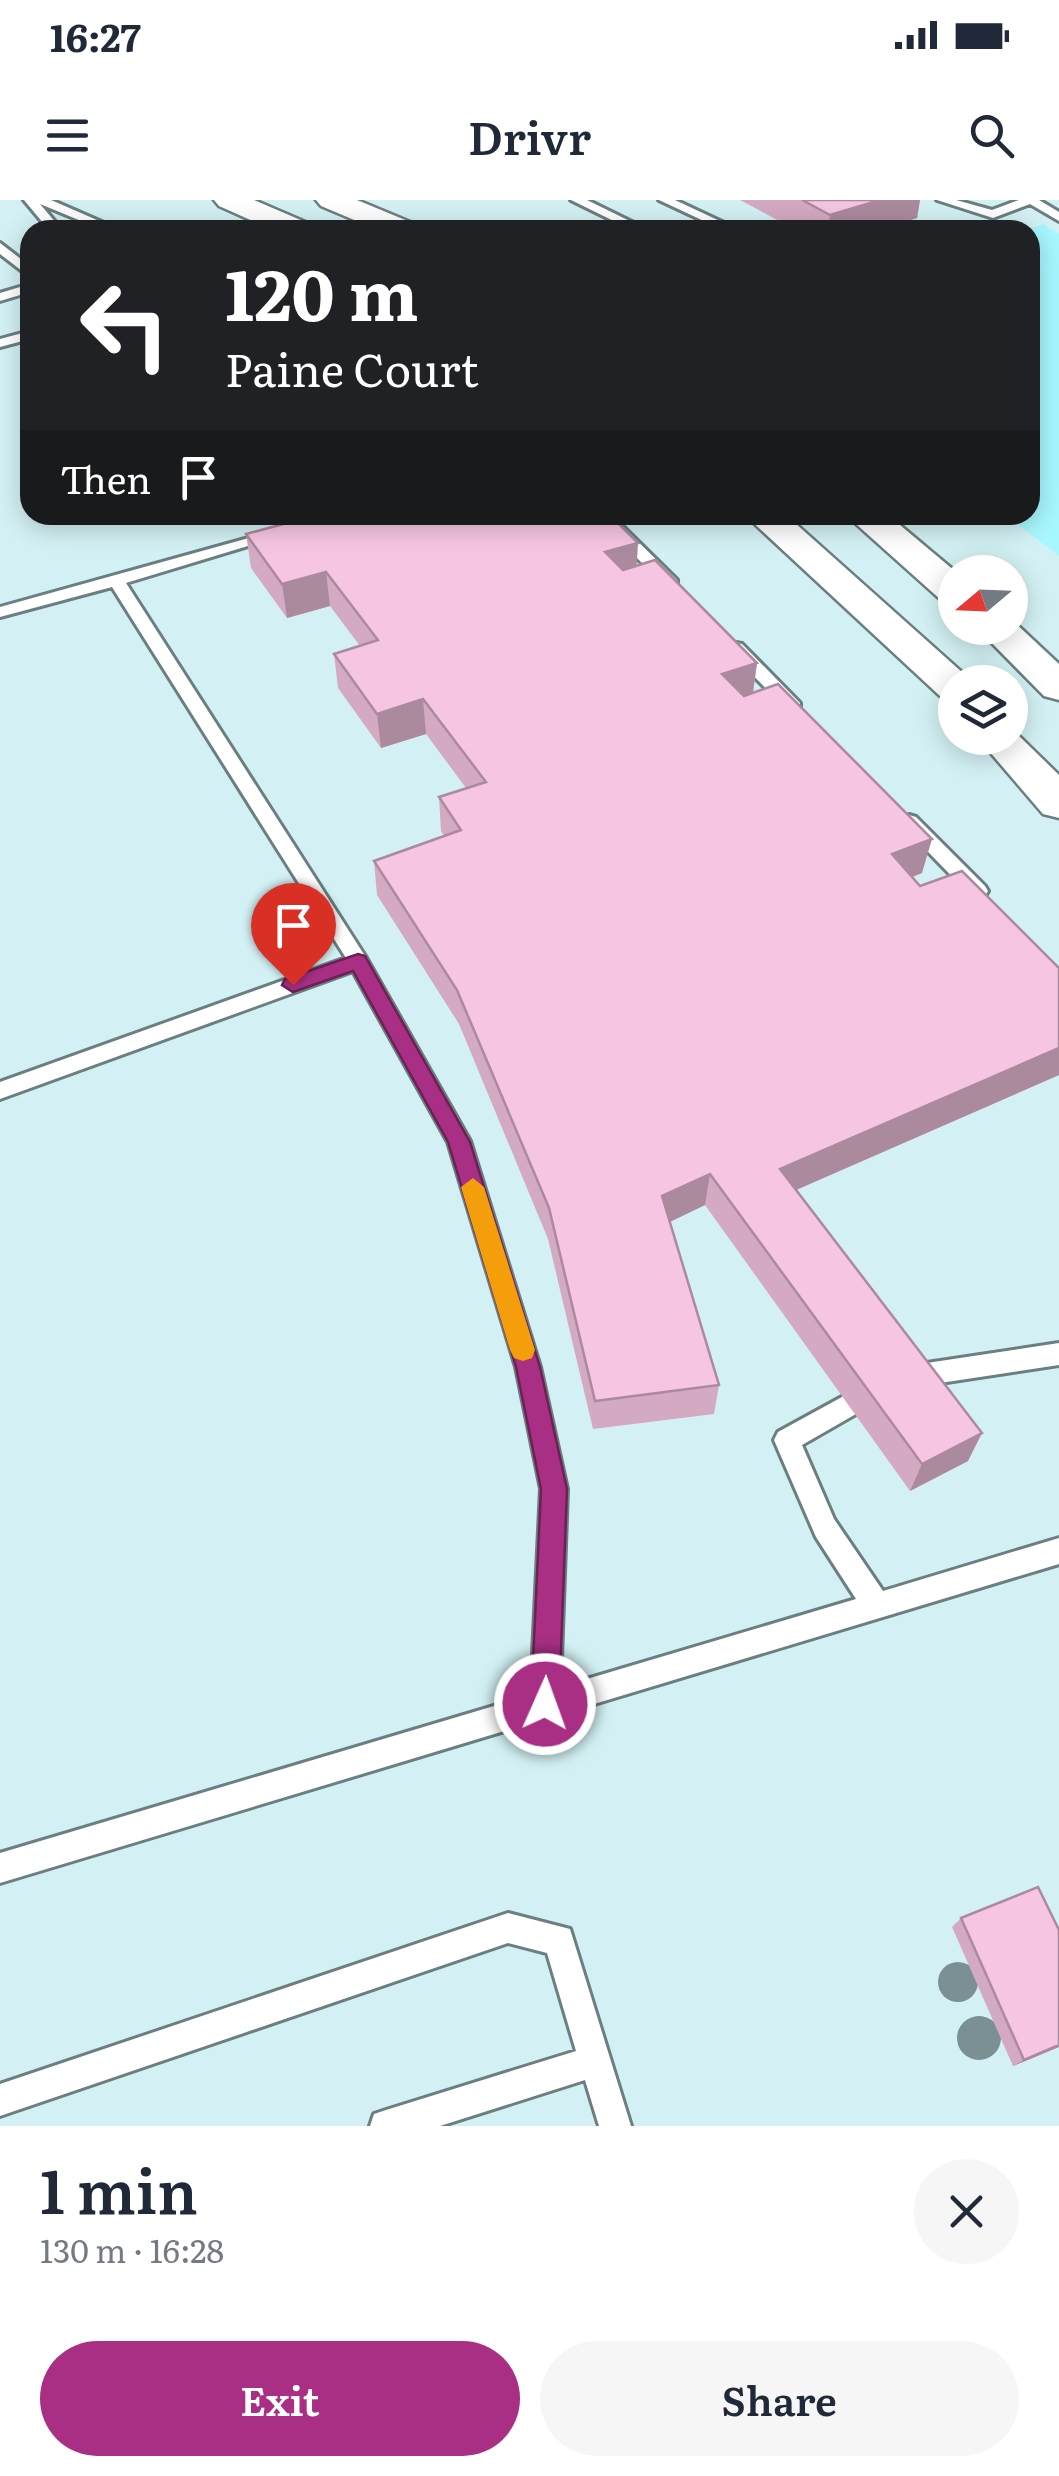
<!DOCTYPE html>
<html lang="en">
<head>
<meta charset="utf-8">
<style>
	:root { --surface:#fff; --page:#f6f6f7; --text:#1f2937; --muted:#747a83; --accent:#a82f84 }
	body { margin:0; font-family:Literata,serif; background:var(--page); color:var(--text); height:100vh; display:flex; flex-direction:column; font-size:38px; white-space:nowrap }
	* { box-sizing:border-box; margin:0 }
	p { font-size:32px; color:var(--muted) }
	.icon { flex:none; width:55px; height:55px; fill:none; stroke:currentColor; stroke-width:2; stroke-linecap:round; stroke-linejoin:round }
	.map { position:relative; height:1926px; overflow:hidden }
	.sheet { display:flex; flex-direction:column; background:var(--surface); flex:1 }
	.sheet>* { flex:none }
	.hud { position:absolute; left:20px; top:20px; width:1020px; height:305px; border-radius:30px; box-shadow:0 5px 25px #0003; background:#202124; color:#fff; overflow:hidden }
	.needle { width:65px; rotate:251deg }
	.controls { position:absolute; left:938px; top:355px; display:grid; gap:20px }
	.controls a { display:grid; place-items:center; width:90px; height:90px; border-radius:50%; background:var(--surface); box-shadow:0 5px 25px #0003; font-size:50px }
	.pin { position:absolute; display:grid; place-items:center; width:85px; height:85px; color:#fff; margin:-102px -42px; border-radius:50% 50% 50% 0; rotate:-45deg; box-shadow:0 0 10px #0007 }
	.pin .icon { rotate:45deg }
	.me { position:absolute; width:110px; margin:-55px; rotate:2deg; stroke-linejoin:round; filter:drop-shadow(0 0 8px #0008) }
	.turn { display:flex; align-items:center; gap:35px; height:210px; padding:0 40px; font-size:45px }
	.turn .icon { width:130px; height:130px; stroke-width:2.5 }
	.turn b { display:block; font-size:70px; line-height:85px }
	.then { display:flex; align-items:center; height:95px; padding:0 40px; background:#0003; gap:20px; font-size:38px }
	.round { display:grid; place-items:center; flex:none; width:105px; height:105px; border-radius:52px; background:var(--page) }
	.summary { display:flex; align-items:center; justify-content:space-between; height:170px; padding:0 40px }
	h1 { font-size:60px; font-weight:600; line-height:75px }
	.action { display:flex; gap:20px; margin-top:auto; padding:20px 40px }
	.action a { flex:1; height:115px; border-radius:60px; background:var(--accent); color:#fff; font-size:40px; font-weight:600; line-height:115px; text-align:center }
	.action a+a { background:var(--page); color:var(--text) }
	.status { display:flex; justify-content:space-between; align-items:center; height:70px; padding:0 50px; background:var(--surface); direction:ltr }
	.status svg { height:28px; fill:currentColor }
	header { display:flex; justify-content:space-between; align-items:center; height:130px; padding:0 40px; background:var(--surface); font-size:45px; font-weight:600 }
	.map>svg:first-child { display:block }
</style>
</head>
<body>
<div class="status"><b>16:27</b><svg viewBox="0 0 49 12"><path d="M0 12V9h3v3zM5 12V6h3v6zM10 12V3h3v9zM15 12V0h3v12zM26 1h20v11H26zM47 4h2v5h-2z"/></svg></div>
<header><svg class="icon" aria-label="menu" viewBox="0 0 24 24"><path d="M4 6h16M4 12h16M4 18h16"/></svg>Drivr<svg class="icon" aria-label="search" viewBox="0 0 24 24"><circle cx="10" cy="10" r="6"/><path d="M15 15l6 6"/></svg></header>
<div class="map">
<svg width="1059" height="1926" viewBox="0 0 1059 1926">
	<rect width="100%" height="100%" fill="#e6fcfe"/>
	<path fill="#d3f1f4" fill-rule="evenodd" d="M0,0h1059v1926h-1059zM30,30h1000v285h-1000zM955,372h55v56h-55zM955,482h55v56h-55z"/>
	<path fill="#a7f7ff" d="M1043,24l16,10v322l-54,-41h25l-2,-285z"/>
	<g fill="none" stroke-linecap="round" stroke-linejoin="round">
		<g stroke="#6b7f81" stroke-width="6">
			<path id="lane" d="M24,0h27l69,30h-17l-63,-26 22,26h-13z
				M571,0h16l61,30h-16z
				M659,0h16l64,30h-16z
				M937,0h19l36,10 27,-10h20l20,12v9l-29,-17 -37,14z
				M0,43l30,23v11l-30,-23z
				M30,84v8l-30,9v-8z
				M30,131v8l-30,8v-8z
				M594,315h17l66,65v6h-12z
				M270,332l14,3 -158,48 239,373 105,185 70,226 27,122 -7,198 296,-88 -40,-62 -42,-97 4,-8 95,-52 9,3 3,8 -3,8 -80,46 32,74 49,72 176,-53v26l-1059,319v-30l531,-158 10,-206 -25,-122 -68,-225 -95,-171 -353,128v-17l346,-124 -234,-371 -112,30v-10z
				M736,443l6,1 58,59v8h-12l-58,-59v-8z
				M909,615l7,2 69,69 3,5 -3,5h-14l-69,-71 -2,-4z
				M1059,1143v22l-152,23 -9,-3 -3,-8 3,-8 9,-3z
				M508,1713l62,16 61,197h-32l-14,-46 -145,46h-70l4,-12 12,-4 190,-59 -29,-98 -39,-10 -508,173v-32z"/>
		</g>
		<g stroke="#6b7f81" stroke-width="5">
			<path id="primary" d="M214,0h40l56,24 4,6h-41l-54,-24z
				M316,0h41l58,24 4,6h-41l-57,-24z
				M745,315h41l187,167h-18v18l-15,-4z
				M846,315h42l68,57 -1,32 -14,-4z
				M1011,419l48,45v36l-15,-4 -67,-68h33z
				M1010,527l49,48v43l-16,-4 -65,-76h32z"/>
		</g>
		<use href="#lane" fill="#fff" fill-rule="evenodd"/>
		<use href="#primary" fill="#fff" fill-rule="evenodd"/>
	</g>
	<g fill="#7a9092">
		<circle cx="958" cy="1782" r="20"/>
		<circle cx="979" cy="1838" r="22"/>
	</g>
	<path fill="#d4a9c2" d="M740,0h180l-3,18 -38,12h-83z
		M246,334l390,32 121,97 -4,30 169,180 -10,4 8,9 139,82v107l-263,115 172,271 -58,30 -205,-286 -35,17 49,163 -5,29 -121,15 -45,-190 -89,-215 -82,-129 -3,-34 70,-25 -3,-5 -2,-34 27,-9 -40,-54 -45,14 -43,-60 -4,-34 26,-8 -30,-40 -43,12 -36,-50z
		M961,1718l98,12v117l-46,19 -61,-139z"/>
	<path fill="#ac8a9e" d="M880,0h40l-3,18 -38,12h-51l2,-15z
		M638,343l-2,34 -32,9 1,-34z
		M326,372l4,34 -43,12 -5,-34z
		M757,463l-5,35 -34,11 4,-35z
		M423,499l3,35 -45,14 -4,-34z
		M932,639l-10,34 -38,15 8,-34z
		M1059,848v27l-286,125 7,-31z
		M710,974l-5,31 -46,22 3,-31z
		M982,1233l-14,28 -58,30 12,-27z
		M1059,1845v2l-46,19 11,-6z"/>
	<path fill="#f6c5e2" stroke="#ac8a9e" stroke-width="2.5" d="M802,0h78l-50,15z
		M317,315h293l28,28 -33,9 18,18 32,-10 102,103 -35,11 22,22 34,-12 154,155 -40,15 28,32 42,-15 97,97v80l-279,121 202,264 -60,31 -212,-290 -48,22 57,189 -124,16 -46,-193 -92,-218 -83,-129 87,-31 -22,-33 47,-15 -63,-83 -46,15 -43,-60 44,-14 -52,-68 -44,12 -36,-50z
		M1038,1687l21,43v115l-35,15 -63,-142z"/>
	<path fill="#a82f84" stroke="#6d1f56" stroke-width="2.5" d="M358,754l7,2 105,186 70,225 27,122 -8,215 -4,10 -10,4 -10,-4 -4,-10 10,-215 -25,-122 -68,-225 -95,-171 -60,21 -11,-7 3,-6z"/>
	<path fill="#f59e0b" d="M473,978l11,9 51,163 -3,8 -9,3 -9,-3 -4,-8 -49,-163z"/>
</svg>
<div class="controls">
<a><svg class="needle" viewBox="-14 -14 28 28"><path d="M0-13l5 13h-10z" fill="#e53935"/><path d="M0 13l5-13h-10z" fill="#747a83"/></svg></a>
<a><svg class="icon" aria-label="layers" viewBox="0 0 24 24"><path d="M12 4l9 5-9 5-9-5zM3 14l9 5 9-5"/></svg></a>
</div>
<div class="pin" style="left:293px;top:785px;background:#d93025"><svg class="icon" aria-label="arrive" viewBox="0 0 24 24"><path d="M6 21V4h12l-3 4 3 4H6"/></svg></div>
<svg class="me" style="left:545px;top:1504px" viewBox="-20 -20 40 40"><circle r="17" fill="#a82f84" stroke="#fff" stroke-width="3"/><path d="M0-11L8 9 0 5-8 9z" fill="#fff"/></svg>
<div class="hud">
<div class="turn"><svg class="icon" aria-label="left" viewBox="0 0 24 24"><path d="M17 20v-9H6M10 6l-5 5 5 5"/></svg><div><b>120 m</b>Paine Court</div></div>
<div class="then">Then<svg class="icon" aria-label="arrive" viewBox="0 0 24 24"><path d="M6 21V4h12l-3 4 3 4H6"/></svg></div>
</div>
</div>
<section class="sheet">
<div class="summary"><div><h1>1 min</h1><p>130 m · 16:28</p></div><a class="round"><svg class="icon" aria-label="close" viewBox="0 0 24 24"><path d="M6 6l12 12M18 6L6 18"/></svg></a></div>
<div class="action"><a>Exit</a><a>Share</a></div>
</section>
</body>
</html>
